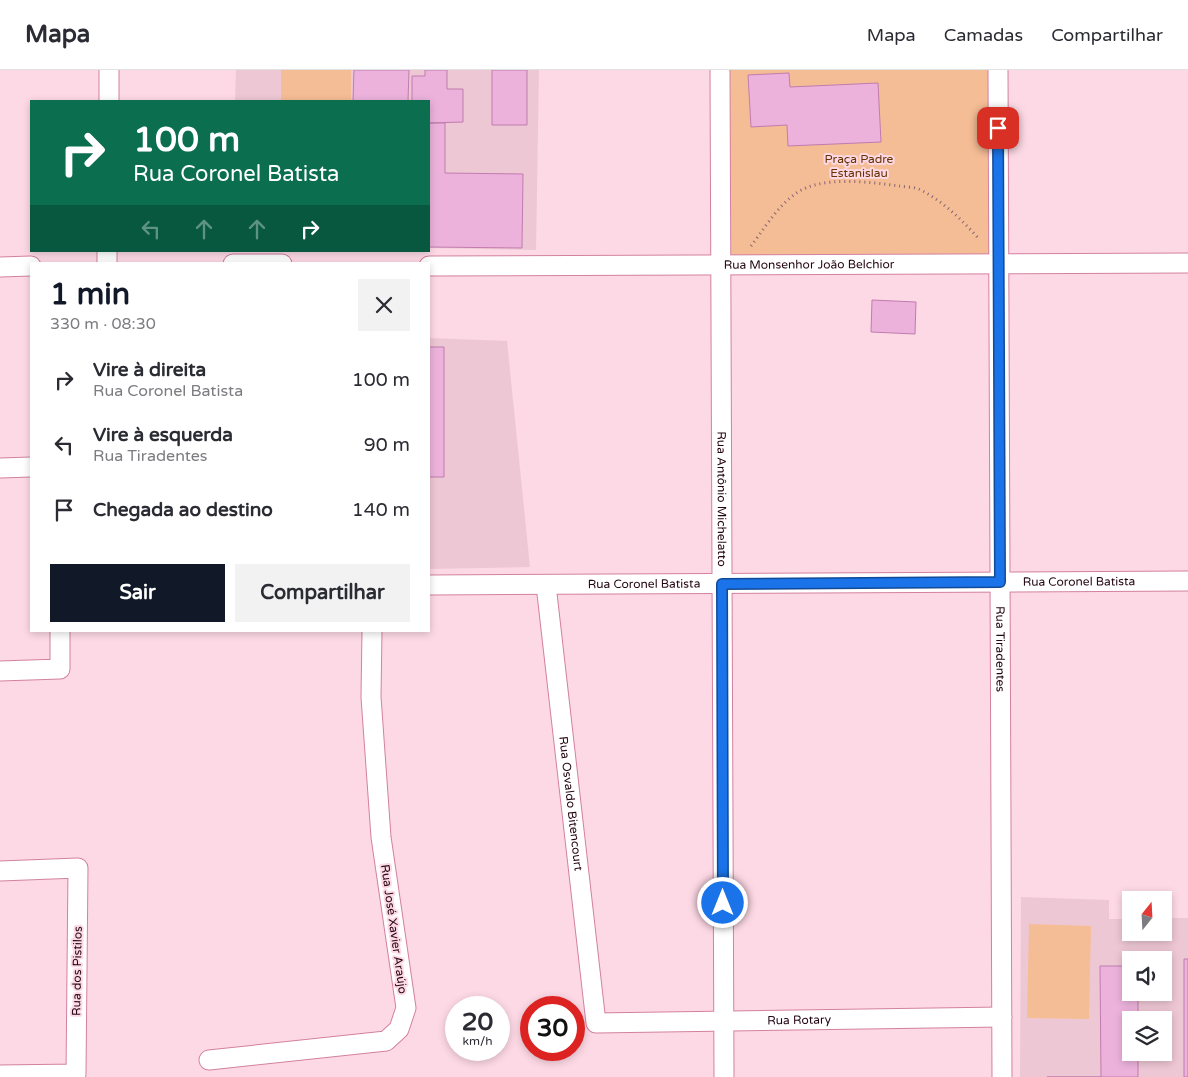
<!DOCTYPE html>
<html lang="pt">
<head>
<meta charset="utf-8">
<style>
	:root { --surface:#fff; --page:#f2f2f3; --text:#2b2b33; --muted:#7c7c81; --line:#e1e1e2; --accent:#111827 }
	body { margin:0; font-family:"Varela Round",sans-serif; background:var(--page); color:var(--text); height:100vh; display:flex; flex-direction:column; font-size:19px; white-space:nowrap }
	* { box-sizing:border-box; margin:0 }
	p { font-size:16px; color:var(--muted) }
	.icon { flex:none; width:28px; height:28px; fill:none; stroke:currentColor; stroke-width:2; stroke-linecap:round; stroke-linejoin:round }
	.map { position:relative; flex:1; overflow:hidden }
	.side { position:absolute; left:30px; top:192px; width:400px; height:370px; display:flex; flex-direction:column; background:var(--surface); border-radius:0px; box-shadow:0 2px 8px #0003 }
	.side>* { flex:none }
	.guide { position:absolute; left:30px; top:30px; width:400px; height:152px; border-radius:0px; box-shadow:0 2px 8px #0003; background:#0b6e4f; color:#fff; overflow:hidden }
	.needle { width:32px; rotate:18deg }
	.fabs { position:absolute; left:1122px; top:821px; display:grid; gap:10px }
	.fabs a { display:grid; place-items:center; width:50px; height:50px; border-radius:0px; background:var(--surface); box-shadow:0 2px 8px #0003; font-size:25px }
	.speed { position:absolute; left:445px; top:926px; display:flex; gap:10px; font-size:25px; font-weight:700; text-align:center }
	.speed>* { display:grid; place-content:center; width:65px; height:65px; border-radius:50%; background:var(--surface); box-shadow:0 2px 8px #0003; line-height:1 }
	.speed small { font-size:12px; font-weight:400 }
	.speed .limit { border:8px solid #d22; background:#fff; color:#111 }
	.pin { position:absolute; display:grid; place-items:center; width:42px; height:42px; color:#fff; margin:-21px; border-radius:10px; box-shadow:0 2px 8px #0006 }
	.me { position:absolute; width:55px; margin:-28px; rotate:0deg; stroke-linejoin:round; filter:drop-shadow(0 0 4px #0008) }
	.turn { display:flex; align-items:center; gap:18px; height:105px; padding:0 20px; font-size:22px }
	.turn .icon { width:65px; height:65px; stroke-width:2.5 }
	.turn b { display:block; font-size:35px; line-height:42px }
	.lanes { display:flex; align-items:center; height:48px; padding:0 20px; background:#0003; justify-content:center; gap:25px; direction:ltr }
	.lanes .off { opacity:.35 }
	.round { display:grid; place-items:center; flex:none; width:52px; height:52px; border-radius:0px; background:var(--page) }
	.summary { display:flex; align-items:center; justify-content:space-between; height:85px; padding:0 20px }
	h1 { font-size:30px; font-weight:700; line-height:38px; color:var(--accent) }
	.button { display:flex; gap:10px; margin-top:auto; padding:10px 20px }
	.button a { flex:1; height:58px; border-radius:0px; background:var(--accent); color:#fff; font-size:20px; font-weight:700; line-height:58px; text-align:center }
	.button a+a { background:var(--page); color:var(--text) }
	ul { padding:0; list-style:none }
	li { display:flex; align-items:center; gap:15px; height:65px; padding:0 20px }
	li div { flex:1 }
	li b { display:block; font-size:19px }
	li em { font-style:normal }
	header { display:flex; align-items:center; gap:30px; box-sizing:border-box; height:70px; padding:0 25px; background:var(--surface); border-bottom:1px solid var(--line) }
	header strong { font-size:24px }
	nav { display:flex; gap:28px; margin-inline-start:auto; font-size:18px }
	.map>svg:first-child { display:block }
</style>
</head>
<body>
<header>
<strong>Mapa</strong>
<nav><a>Mapa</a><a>Camadas</a><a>Compartilhar</a></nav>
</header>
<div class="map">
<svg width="1188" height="1007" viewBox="0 0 1188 1007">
	<rect width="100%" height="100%" fill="#fdd9e5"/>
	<path fill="#eec7d4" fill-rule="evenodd" d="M236,0h303l-3,180 -107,-2v-147h-194z
		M429,268l78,3 23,226 -101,2z
		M1021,827l88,3v19h22v13h33v-14h24v159h-168zM1131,890h33v32h-33zM1131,950h33v32h-33z"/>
	<path fill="#f5bd96" d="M281,0h70v31h-70z
		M723,0h271l2,190 -271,1z
		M1029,854l62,2 -2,93 -62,-1z"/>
	<path fill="#ecb2dc" stroke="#c07caf" d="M354,0h55l-1,31h-55z
		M425,0h22v19h16v33l-34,1v-22h-17v-25h13z
		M492,0h35v55h-35z
		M789,3l1,14 88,-4 3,59 -93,4 -1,-21 -36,2 -3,-52z
		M429,53h16v50l78,1 -1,74 -93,-1z
		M872,230l44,2 -1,32 -44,-2z
		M429,277h15v130h-15z
		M1184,889h4v118h-4z
		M1100,896h31v26h7v28h-7v32h7v25h-91h54z"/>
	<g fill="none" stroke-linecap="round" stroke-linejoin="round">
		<g stroke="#d381a0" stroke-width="21">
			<g id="street">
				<path id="s1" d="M720,0l4,1007"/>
				<path id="s2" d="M998,0l4,1007"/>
				<path d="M109,31v-31"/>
				<path d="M107,194v-13"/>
				<path d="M233,194h49"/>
				<path id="s3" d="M429,196l759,-3"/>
				<path d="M0,197l31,-1"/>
				<path d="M0,398l31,-1"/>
				<path id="s4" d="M429,515l759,-4"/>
				<path id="s5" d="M546,515l50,438 406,-6"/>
				<path d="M0,601l60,-2v-38"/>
				<path d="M0,801l78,-3 -2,206 -76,1"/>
				<path d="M209,990l177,-19 13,-12 7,-21 -25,-171 -10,-140 1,-66"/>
			</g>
		</g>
		<path stroke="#866572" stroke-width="3" stroke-dasharray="1 4" stroke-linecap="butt" d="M751,176c13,-17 26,-39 44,-52 26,-19 74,-12 104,-8 7,1 16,1 22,4 23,12 41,30 58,49"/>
		<use href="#street" stroke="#fff" stroke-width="19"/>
	</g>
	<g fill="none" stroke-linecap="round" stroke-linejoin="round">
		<g stroke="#114b97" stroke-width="12">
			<path id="route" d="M723,833l-1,-319 278,-2 -2,-454"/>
		</g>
		<use href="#route" stroke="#1a73e8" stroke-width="9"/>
	</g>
	<g text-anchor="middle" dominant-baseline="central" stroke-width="4" stroke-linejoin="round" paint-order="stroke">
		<g font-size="12" fill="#663200" stroke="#fdd9e5">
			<text x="859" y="89">Praça Padre<tspan x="859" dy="14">Estanislau</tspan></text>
		</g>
		<g font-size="12" fill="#240613" stroke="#fdd9e5">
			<text stroke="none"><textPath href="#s3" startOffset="380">Rua Monsenhor João Belchior</textPath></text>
			<text stroke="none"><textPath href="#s1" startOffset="429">Rua Antônio Michelatto</textPath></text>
			<text stroke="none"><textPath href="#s4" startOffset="650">Rua Coronel Batista</textPath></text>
			<text stroke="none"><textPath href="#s4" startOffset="215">Rua Coronel Batista</textPath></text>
			<text stroke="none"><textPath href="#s2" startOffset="579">Rua Tiradentes</textPath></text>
			<text stroke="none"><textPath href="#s5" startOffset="220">Rua Osvaldo Bitencourt</textPath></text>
			<text transform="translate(394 859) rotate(82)">Rua José Xavier Araújo</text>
			<text transform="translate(77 901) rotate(-89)">Rua dos Pistilos</text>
			<text stroke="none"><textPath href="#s5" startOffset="644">Rua Rotary</textPath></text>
		</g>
	</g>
</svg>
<div class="fabs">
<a><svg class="needle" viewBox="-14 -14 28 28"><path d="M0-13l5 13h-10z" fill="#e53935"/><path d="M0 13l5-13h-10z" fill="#7c7c81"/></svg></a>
<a><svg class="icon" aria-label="sound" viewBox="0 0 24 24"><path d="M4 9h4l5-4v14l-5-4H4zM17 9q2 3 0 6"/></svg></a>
<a><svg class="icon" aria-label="layers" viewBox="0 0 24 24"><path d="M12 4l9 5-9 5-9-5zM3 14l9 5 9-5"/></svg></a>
</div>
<div class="speed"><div>20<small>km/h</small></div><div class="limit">30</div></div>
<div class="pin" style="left:998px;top:58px;background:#d93025"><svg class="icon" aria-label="arrive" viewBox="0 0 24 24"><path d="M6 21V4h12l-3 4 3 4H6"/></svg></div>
<svg class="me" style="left:723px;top:833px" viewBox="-20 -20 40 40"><circle r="17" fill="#1a73e8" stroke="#fff" stroke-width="3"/><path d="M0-11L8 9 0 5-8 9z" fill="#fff"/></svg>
<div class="guide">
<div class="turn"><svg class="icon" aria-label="right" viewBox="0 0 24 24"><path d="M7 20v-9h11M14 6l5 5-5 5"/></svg><div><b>100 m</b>Rua Coronel Batista</div></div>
<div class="lanes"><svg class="icon off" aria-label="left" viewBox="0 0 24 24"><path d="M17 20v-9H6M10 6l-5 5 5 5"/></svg><svg class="icon off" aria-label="ahead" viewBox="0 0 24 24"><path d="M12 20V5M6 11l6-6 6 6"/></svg><svg class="icon off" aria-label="ahead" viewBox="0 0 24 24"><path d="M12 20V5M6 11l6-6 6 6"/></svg><svg class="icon" aria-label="right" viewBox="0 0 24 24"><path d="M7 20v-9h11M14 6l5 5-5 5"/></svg></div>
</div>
<section class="side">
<div class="summary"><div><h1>1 min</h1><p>330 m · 08:30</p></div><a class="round"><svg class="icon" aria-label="close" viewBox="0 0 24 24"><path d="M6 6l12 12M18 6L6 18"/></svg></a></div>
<ul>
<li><svg class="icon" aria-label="right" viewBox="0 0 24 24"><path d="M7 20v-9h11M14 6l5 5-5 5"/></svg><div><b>Vire à direita</b><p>Rua Coronel Batista</p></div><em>100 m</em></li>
<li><svg class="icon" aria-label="left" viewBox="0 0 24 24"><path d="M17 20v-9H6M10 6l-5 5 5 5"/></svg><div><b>Vire à esquerda</b><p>Rua Tiradentes</p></div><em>90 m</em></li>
<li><svg class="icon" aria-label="arrive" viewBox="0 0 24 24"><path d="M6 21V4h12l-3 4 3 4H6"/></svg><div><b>Chegada ao destino</b></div><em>140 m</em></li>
</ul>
<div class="button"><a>Sair</a><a>Compartilhar</a></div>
</section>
</div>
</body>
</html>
